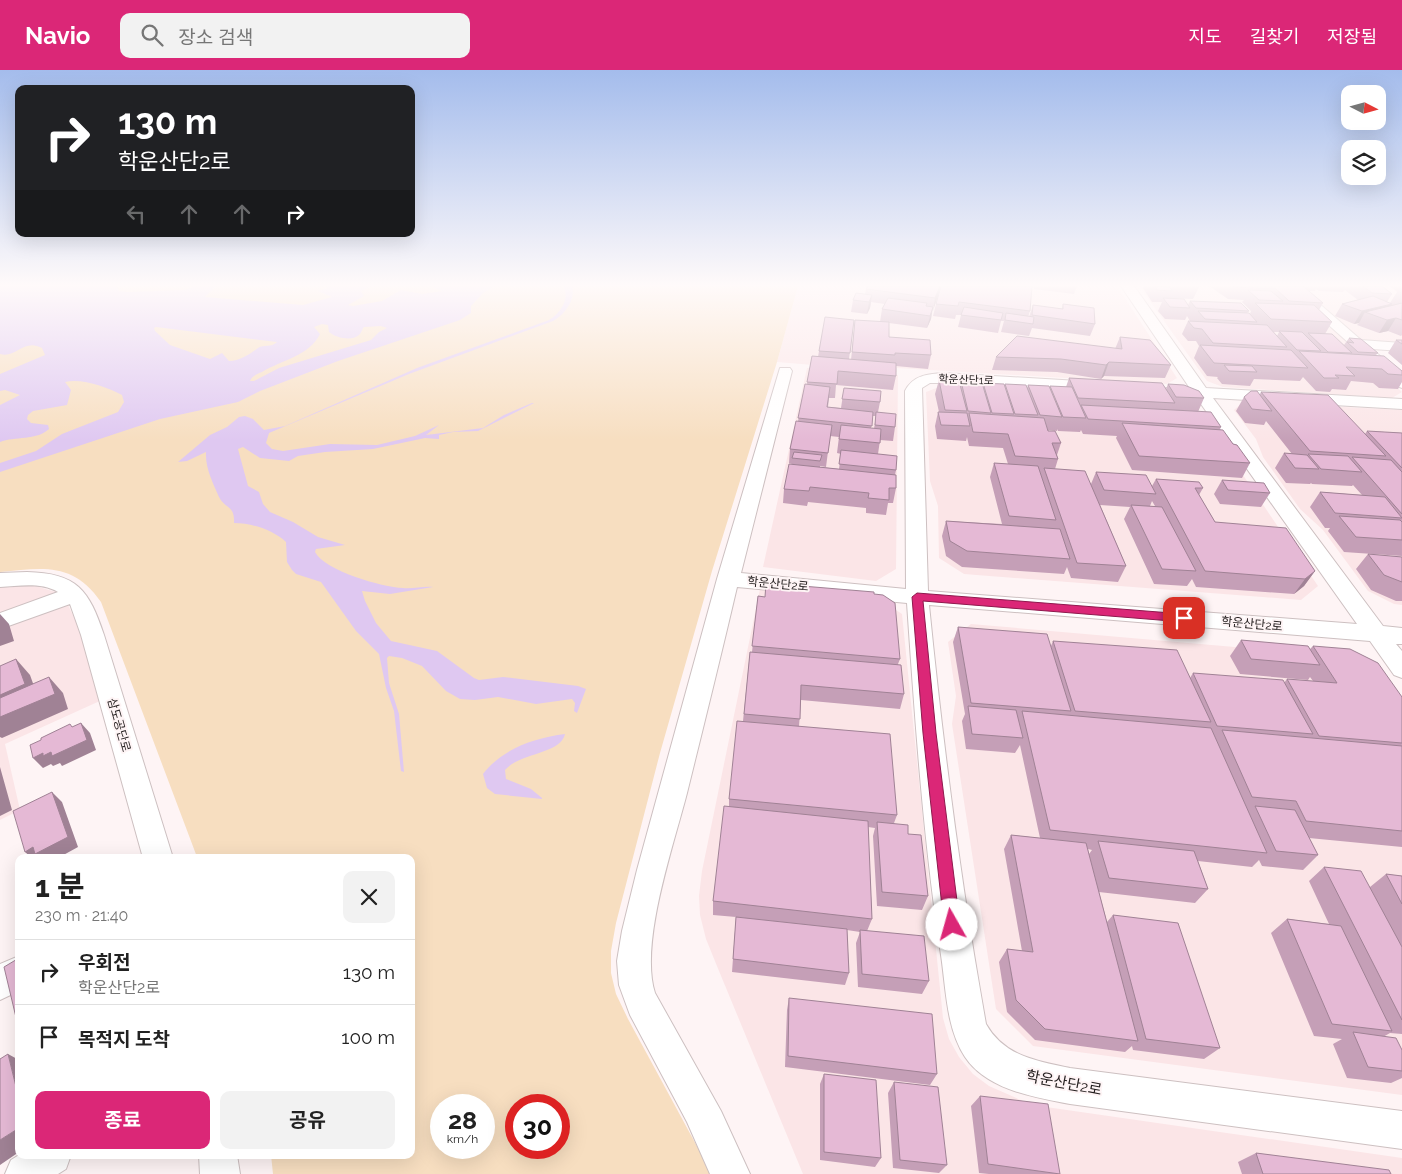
<!DOCTYPE html>
<html lang="ko">
<head>
<meta charset="utf-8">
<style>
	:root { --surface:#fff; --page:#f2f2f2; --text:#222; --muted:#767676; --line:#e0e0e0; --accent:#db2777 }
	body { margin:0; font-family:Raleway,"Noto Sans KR",sans-serif; background:var(--page); color:var(--text); height:100vh; display:flex; flex-direction:column; font-size:19px; white-space:nowrap }
	* { box-sizing:border-box; margin:0 }
	p { font-size:16px; color:var(--muted) }
	.icon { flex:none; width:28px; height:28px; fill:none; stroke:currentColor; stroke-width:2; stroke-linecap:round; stroke-linejoin:round }
	.map { position:relative; flex:1; overflow:hidden }
	.drawer { position:absolute; left:15px; top:784px; width:400px; height:305px; display:flex; flex-direction:column; background:var(--surface); border-radius:10px; box-shadow:0 5px 20px #0002 }
	.drawer>* { flex:none }
	.banner { position:absolute; left:15px; top:15px; width:400px; height:152px; border-radius:10px; box-shadow:0 5px 20px #0002; background:#202124; color:#fff; overflow:hidden }
	.needle { width:32px; rotate:96deg }
	.controls { position:absolute; left:1341px; top:15px; display:grid; gap:10px }
	.controls a { display:grid; place-items:center; width:45px; height:45px; border-radius:10px; background:var(--surface); box-shadow:0 5px 20px #0002; font-size:25px }
	.speed { position:absolute; left:430px; top:1024px; display:flex; gap:10px; font-size:25px; font-weight:700; text-align:center }
	.speed>* { display:grid; place-content:center; width:65px; height:65px; border-radius:50%; background:var(--surface); box-shadow:0 5px 20px #0002; line-height:1 }
	.speed small { font-size:12px; font-weight:400 }
	.speed .limit { border:8px solid #d22; background:#fff; color:#111 }
	.pin { position:absolute; display:grid; place-items:center; width:42px; height:42px; color:#fff; margin:-21px; border-radius:10px; box-shadow:0 2px 8px #0006 }
	.me { position:absolute; width:55px; margin:-28px; rotate:353deg; stroke-linejoin:round; filter:drop-shadow(0 0 4px #0008) }
	.turn { display:flex; align-items:center; gap:18px; height:105px; padding:0 20px; font-size:22px }
	.turn .icon { width:65px; height:65px; stroke-width:2.5 }
	.turn b { display:block; font-size:35px; line-height:42px }
	.lanes { display:flex; align-items:center; height:48px; padding:0 20px; background:#0003; justify-content:center; gap:25px; direction:ltr }
	.lanes .off { opacity:.35 }
	.round { display:grid; place-items:center; flex:none; width:52px; height:52px; border-radius:10px; background:var(--page) }
	.head { display:flex; align-items:center; justify-content:space-between; height:85px; padding:0 20px }
	h1 { font-size:30px; font-weight:700; line-height:38px }
	.button { display:flex; gap:10px; margin-top:auto; padding:10px 20px }
	.button a { flex:1; height:58px; border-radius:10px; background:var(--accent); color:#fff; font-size:20px; font-weight:700; line-height:58px; text-align:center }
	.button a+a { background:var(--page); color:var(--text) }
	ul { padding:0; list-style:none }
	li { display:flex; align-items:center; gap:15px; height:65px; padding:0 20px; border-top:1px solid var(--line) }
	li div { flex:1 }
	li b { display:block; font-size:19px }
	li em { font-style:normal }
	header { display:flex; align-items:center; gap:30px; box-sizing:border-box; height:70px; padding:0 25px; background:var(--accent); color:#fff }
	header strong { font-size:24px }
	nav { display:flex; gap:28px; margin-inline-start:auto; font-size:18px }
	.search { width:350px; height:45px; background:var(--page); display:flex; align-items:center; gap:12px; box-sizing:border-box; padding:0 18px; border-radius:10px; color:var(--muted); font-size:19px }
	.map>svg:first-child { display:block }
</style>
</head>
<body>
<header>
<strong>Navio</strong>
<div class="search"><svg class="icon" aria-label="search" viewBox="0 0 24 24"><circle cx="10" cy="10" r="6"/><path d="M15 15l6 6"/></svg>장소 검색</div>
<nav><a>지도</a><a>길찾기</a><a>저장됨</a></nav>
</header>
<div class="map">
<svg width="1402" height="1104" viewBox="0 0 1402 1104">
	<rect width="100%" height="100%" fill="#fef4f5"/>
	<path fill="#fbe5e7" d="M798,216h319l60,92 -10,6 -270,-16v4l-120,-10z
		M1139,216h147l116,106 -10,6 -169,-11 -16,-6z
		M1297,216h105v57l-35,-2 -8,-2z
		M807,298l91,7 -2,194 -20,12 -113,-14z
		M947,314l248,20 123,182 -17,14 -337,-26 -25,-16 -1,-52 -8,-25 -4,-89z
		M1243,332l159,8v195l-8,-1 -26,-13 -45,-61 -23,-21 -37,-52 -7,-18 -22,-29z
		M0,515h32l27,8 -59,24z
		M760,519l121,11 21,14 41,404 6,21 10,18 14,17 16,12 16,7 18,8 23,6 356,51v16h-599l-84,-203 -13,-32 -6,-24 -1,-19 3,-25z
		M66,531l10,20 26,79 -97,44 15,66 -20,10v-195z
		M971,554l367,32 64,65v374l-369,-49 -37,-37 -44,-285 4,-28 -8,-54z"/>
	<path fill="#f7dec0" fill-rule="evenodd" d="M0,216h798l-21,76 -65,209 -52,182 -44,170 -5,28v22l5,21 12,25 84,155h-439l-2,-19h140v-297l-214,-1 -96,-255c-28,-40 -57,-34 -101,-30zM441,1035h43v43h-43zM516,1035h43v43h-43z"/>
	<path fill="#dfc8f1" fill-rule="evenodd" d="M0,216h117l2,5 9,1 57,-2 8,-4h23l-11,11 98,8 29,-8 -14,-6 9,-3 -1,-2h54l-11,1 -8,4 3,5 -16,9 5,1 29,-5 19,-11 21,4 20,-3 -9,-4 3,-1h58l-11,7 -12,13v7l-11,7 -122,41 -78,30 -22,11 -78,17 -160,53v-9l36,-12 26,-17 56,-22 6,-10 -2,-7c-15,-8 -40,-17 -57,-13l6,8 -4,15 -34,6 -5,4 -1,4 4,4 17,2 1,4c-13,12 -34,7 -49,13v-37l20,-10 -15,-5 -5,1v-17l45,-19 -3,-7c-19,-10 -26,11 -42,6zM322,254l6,1 1,7c7,6 24,10 31,2 2,-3 2,-5 4,-7l17,-1 6,2 -8,4 -8,8 -92,28 -25,13h-4c2,-5 7,-7 12,-9 20,-12 47,-16 58,-38l-6,-7zM156,257l121,15c-6,6 -13,2 -19,6 -8,6 -18,13 -29,13l-7,-8 -12,6 -40,-14 -15,-14 -1,-3z
		M563,216h9c4,14 -8,29 -19,35l-144,53 -140,59 -3,10 6,6 11,2 47,-7 47,1 38,-9 24,-11 -13,10 57,-7 21,-13 28,-12h15h-13l-56,28 -25,1 -14,3v4l-14,-1 -52,11 -48,3 -27,4 -9,5 -29,-3 -17,-11 -5,2 10,37 11,6 4,12 7,8 23,10 25,15 27,8 -29,4 -1,3c10,19 67,35 88,36 10,1 21,-2 30,-1l-43,7 -28,-3 3,10 11,22 15,18 46,10 37,27 5,2 24,-3 75,9 8,3 -9,24 -3,-2 1,-8 -3,-4 -36,5 -38,-7 -23,3 -15,-1 -14,-8 -24,-25 -20,-8 -13,-2 -2,2 2,25 10,31 5,58 -3,-1 -7,-60 -8,-23 -7,-34 -23,-23 -35,-49 -25,-8 -4,-4 -5,-8 -1,-20c-13,-12 -34,-19 -52,-19 1,-18 -9,-14 -15,-26 -6,-14 -14,-29 -13,-45l-19,9 -9,1 32,-27 17,-8 12,-10 6,-1 8,3 11,11 21,-4 132,-58 132,-48c11,-6 22,-22 14,-34z
		M565,664c-4,20 -46,19 -60,36l1,9 25,10 11,9v1l-47,-5 -8,-6 -4,-14c19,-25 51,-36 82,-40z"/>
	<g fill="none" stroke-linecap="round" stroke-linejoin="round">
		<g stroke="#cdc0c1" stroke-width="2">
			<path id="minor" d="M1121,216h13l72,102 196,11v10l-189,-11 170,228 19,2v16h-6l6,7v27l-8,-3 -24,-34 -441,-36c14,140 32,280 57,419 18,32 50,37 84,44l332,43v38l-332,-45c-36,-7 -83,-14 -105,-47 -19,-29 -19,-69 -24,-102 -18,-117 -26,-235 -34,-352l-170,-16c-16,69 -33,137 -50,206 -13,51 -48,151 -32,200l66,118 29,63h-40l-23,-52 -57,-107 -11,-30 -2,-24 5,-30 15,-61 80,-291 63,-211h10l2,3 -51,202 165,16 -1,-198c8,-16 23,-17 39,-18l152,9 5,2 3,3 -3,3 -5,2 -152,-9h-14l-8,5 6,203 429,33 -161,-227 -30,-3 -3,-3 3,-3 23,-1z
				M1285,216h14l62,54 41,3v8l-30,-2 30,26v13l-5,-2z
				M27,502c50,1 62,18 77,63l69,223h-30l-62,-223 -11,-31 -70,25v-16l58,-21c-17,-10 -39,-6 -58,-5v-14z
				M19,886v35l-19,9v-36z
				M19,1085h52l-5,14 -8,5h-53l6,-14z
				M199,1085h38l3,19h-40z"/>
		</g>
		<use href="#minor" fill="#fff" fill-rule="evenodd"/>
	</g>
	<path fill="#c59fb7" fill-rule="evenodd" d="M941,216l89,25 -2,6h1l4,-12 29,4 1,-5 32,20 -5,12 -58,-8 -3,8 -28,-4 3,-11h-3l-3,12 -40,-6 3,-12h-5l-1,4 -22,-3 3,-12z
		M1034,216h43l-3,8 -40,-5z
		M1144,216h54l1,1 -6,12 -24,-1v1l19,6 2,-4 59,10 -2,2 3,1 1,-3 -9,-9 2,-2 -16,-1 -19,-13h173l10,8 -5,8 3,1 7,-11 -7,-6h12v49l-1,1 -13,-5 -9,2 -22,-8 2,-2 -5,1 -19,-8 7,-12 16,-4 -13,-10 -2,2 -24,-1 -3,-2 -1,2h-6l14,12 -4,7 13,12 -7,12 19,11 5,-7 29,15 -2,2 26,16v11l-4,7 -19,-1 -6,-5 -22,-2 -5,9 -14,-1 -2,3 -14,-1 -13,-14 -3,4 -46,-2 -4,7 -28,-2 -5,-6 1,-1 -11,-1 -13,-18 5,-12 -3,-5h-8l-6,-7 6,-13h6h-4l-3,-5 -2,4 -20,-1 -7,-8 4,-9h-10l-9,-14zM1273,262h6l-2,4z
		M866,219l74,1 -8,21 -1,8 -4,9 -38,-5v14l42,18 -3,14 -32,-3v10l-3,14 -57,-5 -1,13h-6l-1,9 13,1 3,-20 36,14 -2,10 17,15 -2,14 -13,-1 -2,14 18,16 -1,5 1,13 -3,15h-5l-2,12 -20,-2v-5l-58,-6 -1,4 -24,-3 1,-14 8,-24v-1l-3,-1 1,-14 8,-28 9,-37 5,-28 6,1 1,-6 35,-31 -5,39 2,1 4,-40 25,2 2,-13 3,-5 -14,-2 -1,6 -3,6 -16,-2 2,-12 12,-6zM872,346h4l-2,13 -3,-1zM830,366l9,1 -2,16 4,1 -2,15 -19,-2v-1l6,1z
		M1120,267l51,28 -6,13 -61,-2 -3,3 -44,-7 -65,-2 4,-13 119,-8z
		M1396,270h6v25l-14,-12z
		M1069,308l97,11 2,-5 36,14 -6,14 23,15 -1,2 30,34 -8,15 -110,-8 -16,-32 1,-2 -34,-2 -2,-4 -1,2 -22,-1 -1,-2v2l-9,-1 13,13 -4,12 1,4 -3,10 36,15 5,-12 56,14 4,-7 47,9 -4,7 16,27 100,49 -11,15 -10,8 -98,-7 -4,-8 -5,7 -33,-2 -30,-65 6,-12 -30,-2 26,61 -8,16 -47,-4 -4,-11 -3,7 -102,-7 -16,-11 -4,-20 4,-15 56,3 -12,-47 4,-14 14,1 -5,-16 -34,-2 -2,-9 -1,4 -29,-2 -2,-13 3,-14h1l-4,-18 4,-14 21,5 1,-4 21,4 1,-2 22,3v-2l22,4 1,-3 22,3v-2l16,1zM1152,431l3,5h-5z
		M1261,322l104,42 2,-3 35,2v123l-58,-4 -16,-21 2,-3h-5l-15,-21 10,-15 42,3 -9,-10 -1,1 -40,-2 -1,-1 -1,1 -24,-1 -11,-15 9,-15 8,1 -26,-33 -2,4 -19,-2 -9,-12 8,-14 16,-3z
		M1222,410l48,13 -9,14 -41,-3 -6,-10z
		M1368,484l34,3v44h-6l-25,-11 -15,-21z
		M874,524l26,65 -2,5 6,30 -4,15 -99,-9 -2,26 98,89 -3,8 14,11 20,62 -6,14 -45,-4 -4,-70 2,-8 -7,-1 4,92 -5,12 62,50 -7,13 -64,-7 -2,-44 4,-11 -13,-2 2,43 -4,12 -113,-13 4,-55 -23,-2v-14l16,-94v-8l14,-78 7,-69h2l6,-56 7,1z
		M958,557l93,19 2,-5 137,37 3,-5 91,10 3,-4 26,2 -3,-4 -2,3 -68,-6 -10,-18 11,-16 69,9 3,-3 89,51v150l-93,-9 9,17 -15,15 -41,-4 -3,-6 -7,7 -54,-6 10,28 -13,14 -96,-11 8,30 6,-7 107,133 -16,11 -71,-9 -1,-4 -7,6 -90,-12 -28,-28 -8,-50 8,-13 15,2 -18,-102 7,-14 29,3 -20,-93 -5,8 -49,-4 -4,-28 3,-7 -12,-72zM1088,779l4,1 -3,4z
		M1324,797l46,20 16,-13 16,2v158l-12,-1 -7,4 19,13v28l-11,5 -44,-5 -14,-34 9,-5 -28,-3 -43,-103 16,-14 42,5 -20,-43z
		M789,928l148,76 -7,11 -145,-18 2,-57z
		M824,1004l57,84 -6,9 -55,-7v-76z
		M894,1012l53,83 -8,8 -46,-5 -5,-75z
		M980,1026l80,78h-71l-10,-1 -8,-67z
		M1256,1083l135,21h-149l-4,-12z"/>
	<path fill="#a08295" d="M940,216h1l-1,4 -7,21 2,-13z
		M872,225l-2,13 -3,6 2,-12z
		M1392,234l-7,12 -20,-4 -6,11 -5,1 8,-13z
		M933,237l-2,12 -4,9 3,-12z
		M1396,248l-8,13 -9,2 8,-13z
		M1109,292l-5,14 -3,3 5,-14z
		M1315,501l-11,15 -10,8 11,-15z
		M0,544l9,10 5,17 -14,5z
		M16,589l14,16 9,25 -39,17v-22z
		M49,607l14,16 5,16 -66,29 -2,-1v-20z
		M81,653l9,10 6,17 -34,16 -2,-3 -7,3 -2,-2 -8,4 -10,-10z
		M0,697l12,43 -12,6z
		M52,722l10,10 16,45 -20,11h-26l-7,-6z
		M8,984l11,6v39z
		M19,1058v24l-19,13v-25z"/>
	<path fill="#e5b9d5" stroke="#a08295" d="M868,216h72l-5,12 -69,-9z
		M941,216h91l-2,25 -71,-9 -1,4 -22,-2z
		M1155,216l15,1 2,4 -15,-1z
		M1233,216h19l1,2 -19,-1z
		M1255,216h48l20,17 -34,-2 -14,-13h-19z
		M1363,216h19l10,8 -20,-1z
		M1248,220l23,1 12,10 -24,-1z
		M856,223l16,2 -3,7 -16,-2z
		M1373,226l19,8 -30,7 -20,-7z
		M888,228l39,5 -1,3 7,1 -3,9 -48,-7z
		M1163,228l21,1 6,9 -20,-1z
		M1190,231l51,2 8,8 -53,-3z
		M1255,233l59,2 18,17 -61,-3z
		M1402,233v17l-6,-2 -9,2 -22,-8z
		M1063,234l31,4 1,16 -63,-9 1,-10 30,4z
		M964,237l39,6 -2,7 -40,-5z
		M1198,241l51,2 8,9 -52,-3z
		M1006,243l28,4 -1,7 -28,-4z
		M825,247l29,3 -4,33 -31,-2z
		M855,250l34,2v15l41,3 1,15 -36,-2v2l-43,-3z
		M1188,251l79,4 20,22 -74,-4 -11,-14 -8,-1z
		M1279,261l23,1 19,19 -24,-1z
		M1308,263l24,1 20,19 -24,-1z
		M1017,266l105,13 -2,-12 30,3 21,25 -62,-3 -3,3 -45,-6 -65,-2z
		M1349,268l12,1 17,14 -20,-1 -11,-10 7,1z
		M1396,270h6v4z
		M1200,275l91,5 17,18 -94,-5z
		M1299,281l85,5 18,15v4l-14,-1 -6,-5 -36,-2 9,9 -20,-1 4,3h-15z
		M812,286l84,7v13l-58,-5 -1,13 -30,-2z
		M1224,295l28,1 5,6 -28,-1z
		M1069,308l93,5 13,20 -97,-5z
		M939,310l20,1 8,30 -22,-1z
		M961,311l21,2 9,30 -23,-2z
		M983,313l21,1 10,30 -22,-1z
		M805,314l25,3 -3,20 46,5 -1,14 -74,-8z
		M1005,314l21,1 12,30 -23,-1z
		M1168,314l16,1 15,6 5,7 -28,-1z
		M1028,315l21,1 13,31 -22,-2z
		M1050,316l22,1 14,31 -23,-1z
		M844,318l37,3 -1,11 -38,-3z
		M1251,321h6l15,20 -20,-2 -8,-12z
		M1261,322l67,3 58,61 -76,-5z
		M1081,335l130,7 10,15 -133,-8z
		M876,342l20,2 -1,13 -20,-2z
		M938,342l29,1 3,13 -29,-1z
		M969,343l75,5 4,13h7l6,12h-9l6,16 -43,-3 -7,-22 -35,-2z
		M796,351l36,4 -4,28 -38,-4z
		M1122,353l101,7 10,14 4,1 13,18 -111,-7z
		M841,355l40,4 -1,14 -41,-4z
		M1367,361l35,2v35z
		M841,380l56,6 -1,14 -57,-6z
		M794,382l28,3 -2,6 -28,-3z
		M1284,383l23,2 12,14 -24,-1z
		M1308,384l40,2 14,16 -41,-3z
		M1352,387l39,3 11,12v42z
		M994,393l44,3 18,54 -47,-4z
		M789,394l107,11v13h-7v12l-21,-2 1,-5 -59,-6 -1,4 -25,-2z
		M1044,398l41,3 41,95 -49,-3z
		M1096,402l50,3 10,19 -52,-4z
		M1156,409l43,3 4,6h-8l20,34 71,6 29,43 -10,8 -100,-8z
		M1222,410l42,3 6,10 -42,-3z
		M1320,422l65,5 17,21 -67,-5z
		M1131,435l31,2 34,64 -34,-2z
		M1339,446l61,4 2,2v18l-46,-3z
		M946,451l114,8 10,30 -103,-8 -17,-10z
		M1368,484l34,3v25l-18,-7z
		M766,513l108,9v2l9,1 12,8 5,56 -148,-13 6,-50 7,1z
		M958,557l89,7 24,77 -100,-8z
		M1241,570l67,6 12,19 -69,-6z
		M1053,571l124,9 34,72 -136,-11z
		M1313,576l37,3 28,14 24,34v46l-83,-7 -32,-57 50,4z
		M750,582l151,13 3,29 -103,-9 -1,34 -56,-5z
		M16,589l9,25 -25,11v-29z
		M1193,603l90,7 30,54 -96,-8z
		M49,607l6,17 -55,23v-19z
		M968,636l48,4 7,28 -51,-4z
		M1022,641l189,17 56,125 -217,-23z
		M737,651l153,13 7,81 -168,-16z
		M81,653l6,17 -35,16 -1,-4 -8,4v-3l-10,5 -3,-13 11,-5v-2l29,-14 2,3z
		M1222,660l180,16v85l-96,-10 -10,-20 -44,-4z
		M52,722l16,45 -33,17 -2,-7 -8,5 -12,-41z
		M724,736l144,15 4,98 -159,-18z
		M1255,736l40,4 23,45 -42,-4z
		M877,752l31,3v9l13,1 7,61 -46,-4z
		M1011,765l75,8 52,198 -93,-12 -29,-29 -9,-51 26,3z
		M1098,771l96,10 14,38 -99,-11z
		M1324,797l37,4 41,76v73z
		M1386,804l16,2v28z
		M1113,845l65,8 42,125 -74,-9z
		M736,847l111,12 2,44 -116,-14z
		M1287,849l54,7 51,105 -60,-7z
		M860,860l64,6 5,45 -67,-7z
		M19,888v72l-15,-63z
		M789,928l143,16 5,60 -149,-18z
		M1353,962l43,6 6,12v21l-34,-4z
		M8,984l11,45v29l-19,12v-81z
		M824,1004l52,6 5,78 -57,-6z
		M894,1012l44,5 9,78 -47,-5z
		M980,1026l68,8 12,70 -72,-10z
		M1256,1083l133,17 2,4h-128z"/>
	<linearGradient id="sky" x2="0" y2="1"><stop stop-color="#a4bcec"/><stop offset="0.58" stop-color="#fffafa"/><stop offset="1" stop-color="#fffafa" stop-opacity="0"/></linearGradient>
	<rect width="1402" height="371" fill="url(#sky)"/>
	<path fill="#db2777" stroke="#8e194d" d="M917,523l267,21 5,4 -5,4 -261,-21 13,132 24,192 -3,6 -5,2 -6,-2 -2,-6 -21,-192 -11,-136z"/>
	<g text-anchor="middle" dominant-baseline="central" stroke-width="4" stroke-linejoin="round" paint-order="stroke">
		<g font-size="11" fill="#262121" stroke="#fef4f5">
			<text transform="translate(966 310) rotate(2)">학운산단1로</text>
		</g>
		<g font-size="12" fill="#262121" stroke="#fef4f5">
			<text transform="translate(778 514) rotate(5)">학운산단2로</text>
			<text transform="translate(1252 554) rotate(5)">학운산단2로</text>
			<text transform="translate(119 655) rotate(74)">삼도공단로</text>
		</g>
		<g font-size="15" fill="#262121" stroke="#fef4f5">
			<text transform="translate(1064 1013) rotate(11)">학운산단2로</text>
		</g>
	</g>
</svg>
<div class="controls">
<a><svg class="needle" viewBox="-14 -14 28 28"><path d="M0-13l5 13h-10z" fill="#e53935"/><path d="M0 13l5-13h-10z" fill="#767676"/></svg></a>
<a><svg class="icon" aria-label="layers" viewBox="0 0 24 24"><path d="M12 4l9 5-9 5-9-5zM3 14l9 5 9-5"/></svg></a>
</div>
<div class="speed"><div>28<small>km/h</small></div><div class="limit">30</div></div>
<div class="pin" style="left:1184px;top:548px;background:#d93025"><svg class="icon" aria-label="arrive" viewBox="0 0 24 24"><path d="M6 21V4h12l-3 4 3 4H6"/></svg></div>
<svg class="me" style="left:952px;top:855px" viewBox="-20 -20 40 40"><circle r="19" fill="#fff"/><path d="M0-13L10 11 0 6-10 11z" fill="#db2777"/></svg>
<div class="banner">
<div class="turn"><svg class="icon" aria-label="right" viewBox="0 0 24 24"><path d="M7 20v-9h11M14 6l5 5-5 5"/></svg><div><b>130 m</b>학운산단2로</div></div>
<div class="lanes"><svg class="icon off" aria-label="left" viewBox="0 0 24 24"><path d="M17 20v-9H6M10 6l-5 5 5 5"/></svg><svg class="icon off" aria-label="ahead" viewBox="0 0 24 24"><path d="M12 20V5M6 11l6-6 6 6"/></svg><svg class="icon off" aria-label="ahead" viewBox="0 0 24 24"><path d="M12 20V5M6 11l6-6 6 6"/></svg><svg class="icon" aria-label="right" viewBox="0 0 24 24"><path d="M7 20v-9h11M14 6l5 5-5 5"/></svg></div>
</div>
<section class="drawer">
<div class="head"><div><h1>1 분</h1><p>230 m · 21:40</p></div><a class="round"><svg class="icon" aria-label="close" viewBox="0 0 24 24"><path d="M6 6l12 12M18 6L6 18"/></svg></a></div>
<ul>
<li><svg class="icon" aria-label="right" viewBox="0 0 24 24"><path d="M7 20v-9h11M14 6l5 5-5 5"/></svg><div><b>우회전</b><p>학운산단2로</p></div><em>130 m</em></li>
<li><svg class="icon" aria-label="arrive" viewBox="0 0 24 24"><path d="M6 21V4h12l-3 4 3 4H6"/></svg><div><b>목적지 도착</b></div><em>100 m</em></li>
</ul>
<div class="button"><a>종료</a><a>공유</a></div>
</section>
</div>
</body>
</html>
